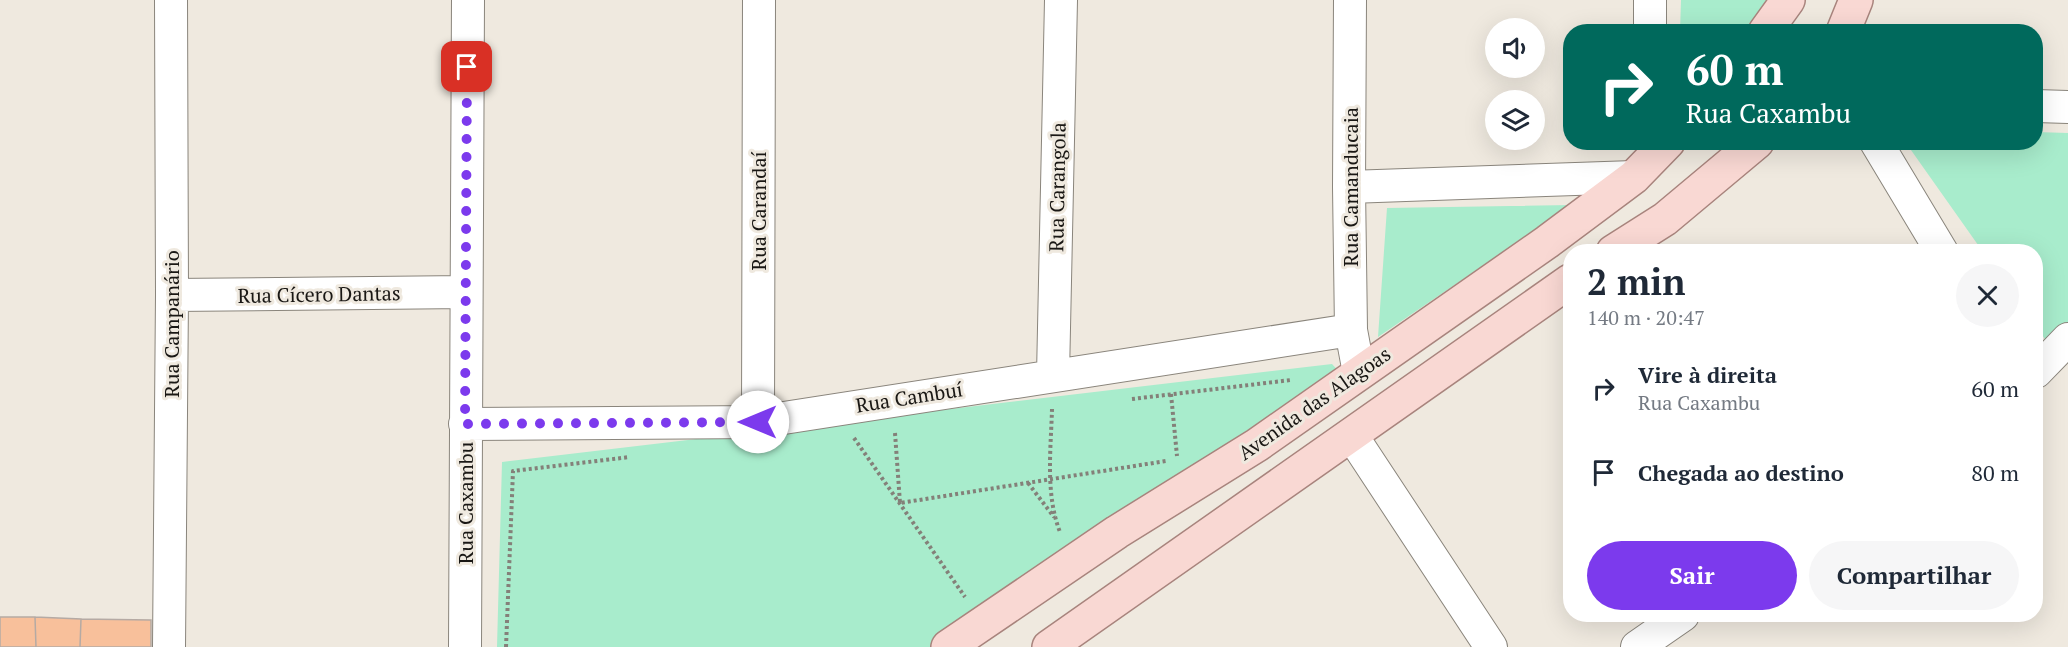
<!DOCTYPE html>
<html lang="pt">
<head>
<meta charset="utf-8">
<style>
	:root { --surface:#fff; --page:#f6f6f7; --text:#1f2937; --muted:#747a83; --accent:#7c3aed }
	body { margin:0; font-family:"PT Serif",serif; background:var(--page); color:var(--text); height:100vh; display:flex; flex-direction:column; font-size:22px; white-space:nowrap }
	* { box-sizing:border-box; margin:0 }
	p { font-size:20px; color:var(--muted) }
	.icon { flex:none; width:33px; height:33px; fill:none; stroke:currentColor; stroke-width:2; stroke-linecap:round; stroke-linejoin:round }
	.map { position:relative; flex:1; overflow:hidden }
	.side { position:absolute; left:1563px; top:244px; width:480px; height:378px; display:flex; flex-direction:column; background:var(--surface); border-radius:24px; box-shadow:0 6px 24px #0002 }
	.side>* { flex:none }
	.hud { position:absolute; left:1563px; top:24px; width:480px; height:126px; border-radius:24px; box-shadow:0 6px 24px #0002; background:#00695c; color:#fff; overflow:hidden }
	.fabs { position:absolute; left:1485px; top:18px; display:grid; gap:12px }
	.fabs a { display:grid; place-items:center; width:60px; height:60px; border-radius:50%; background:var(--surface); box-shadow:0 6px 24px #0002; font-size:30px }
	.pin { position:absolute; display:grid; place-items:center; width:51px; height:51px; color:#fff; margin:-26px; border-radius:12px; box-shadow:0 3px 9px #0006 }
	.me { position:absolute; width:66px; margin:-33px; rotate:270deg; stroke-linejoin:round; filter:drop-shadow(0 0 4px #0008) }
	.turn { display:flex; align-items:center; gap:21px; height:126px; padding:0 24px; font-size:27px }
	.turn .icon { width:78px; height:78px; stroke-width:2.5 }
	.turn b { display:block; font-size:42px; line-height:51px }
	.round { display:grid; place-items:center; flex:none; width:63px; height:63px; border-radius:32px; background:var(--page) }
	.overview { display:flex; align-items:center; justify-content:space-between; height:102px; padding:0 24px }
	h1 { font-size:36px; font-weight:700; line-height:45px }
	.primary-button { display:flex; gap:12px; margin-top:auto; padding:12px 24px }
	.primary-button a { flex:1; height:69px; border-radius:36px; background:var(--accent); color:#fff; font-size:24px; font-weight:700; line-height:69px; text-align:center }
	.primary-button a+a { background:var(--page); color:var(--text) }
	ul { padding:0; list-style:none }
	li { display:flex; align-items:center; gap:18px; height:84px; padding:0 24px }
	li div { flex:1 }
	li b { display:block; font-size:22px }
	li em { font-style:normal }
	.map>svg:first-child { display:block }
</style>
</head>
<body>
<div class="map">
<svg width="2068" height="647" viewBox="0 0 2068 647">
	<rect width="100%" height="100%" fill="#efe9df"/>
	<path fill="#a8eccc" d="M1681,0h95l-21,31 -75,1z
		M2036,132l32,1v197l-17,18 -15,-22v-74h-53l-77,-109 130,-1z
		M1572,205l-194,132 9,-129z
		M1332,364l12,13 -402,270h-445l5,-185z"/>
	<path fill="#f8c09b" stroke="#b5aaa4" stroke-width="1.5" d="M0,617h35l1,30h-36z
		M35,617l46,2 -1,28h-44z
		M81,619l70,1v27h-71z"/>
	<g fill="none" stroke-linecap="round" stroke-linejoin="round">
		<g stroke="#8a857c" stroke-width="34">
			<path id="minor" d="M1350,0l-1,187 2,143 8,43
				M1650,32v-32
				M2036,106l32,1
				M1876,142l66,110
				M1349,187l285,-10
				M172,295l293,-3
				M2036,372l32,-33
				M1053,375l8,-375
				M758,422l1,-422
				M465,424l293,-2 593,-92
				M1352,436l139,211
				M169,647l3,-352 -1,-295
				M465,647l3,-647
				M1637,647l46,-32"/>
		</g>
		<g stroke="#a8847d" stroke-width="36">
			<path id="major" d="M1765,32l23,-32
				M1843,32l13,-32
				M1613,252l52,-33 92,-77
				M948,647l169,-115 140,-87 290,-203 87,-65 34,-35
				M1049,647l521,-366"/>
		</g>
		<path stroke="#848079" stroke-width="4" stroke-dasharray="3 3" stroke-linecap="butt" d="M1171,394l6,62
			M1132,399l159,-19
			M1052,409c-1,39 -7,85 8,123
			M895,433l5,70 266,-42
			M854,438l111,159
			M1028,483l26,34
			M506,647l7,-176 117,-14"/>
		<use href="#minor" stroke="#fff" stroke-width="32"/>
		<use href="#major" stroke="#f9d8d3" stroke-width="33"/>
	</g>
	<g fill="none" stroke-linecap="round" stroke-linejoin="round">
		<path stroke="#7c3aed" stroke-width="10" stroke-dasharray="0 18" d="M467,67l-2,357 293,-2"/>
	</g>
	<g text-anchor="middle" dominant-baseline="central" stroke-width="6" stroke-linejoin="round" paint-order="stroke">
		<g font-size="20" fill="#191714" stroke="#efe9df">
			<text transform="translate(1057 187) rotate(-89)">Rua Carangola</text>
			<text transform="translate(1350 187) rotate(-90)">Rua Camanducaia</text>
			<text transform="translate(758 211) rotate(-90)">Rua Carandaí</text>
			<text transform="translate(319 294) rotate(-1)">Rua Cícero Dantas</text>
			<text transform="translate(171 324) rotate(-90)">Rua Campanário</text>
			<text transform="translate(909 397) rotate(-9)">Rua Cambuí</text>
			<text transform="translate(1314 403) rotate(-35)">Avenida das Alagoas</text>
			<text transform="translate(465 503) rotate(-90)">Rua Caxambu</text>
		</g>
	</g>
</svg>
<div class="fabs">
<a><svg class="icon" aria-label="sound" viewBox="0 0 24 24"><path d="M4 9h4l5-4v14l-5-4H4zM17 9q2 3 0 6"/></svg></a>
<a><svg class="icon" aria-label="layers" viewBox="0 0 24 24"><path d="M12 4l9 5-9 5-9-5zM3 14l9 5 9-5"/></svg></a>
</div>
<div class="pin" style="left:467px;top:67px;background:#d93025"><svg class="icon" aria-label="arrive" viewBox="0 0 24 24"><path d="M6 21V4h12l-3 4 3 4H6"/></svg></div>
<svg class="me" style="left:758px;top:422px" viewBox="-20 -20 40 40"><circle r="19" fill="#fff"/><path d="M0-13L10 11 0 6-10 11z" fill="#7c3aed"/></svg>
<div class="hud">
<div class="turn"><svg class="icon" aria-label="right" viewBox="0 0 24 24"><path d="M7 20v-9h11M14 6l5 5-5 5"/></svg><div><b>60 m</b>Rua Caxambu</div></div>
</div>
<section class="side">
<div class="overview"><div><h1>2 min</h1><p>140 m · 20:47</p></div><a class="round"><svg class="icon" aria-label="close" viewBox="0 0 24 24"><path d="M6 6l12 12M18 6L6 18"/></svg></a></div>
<ul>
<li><svg class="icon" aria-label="right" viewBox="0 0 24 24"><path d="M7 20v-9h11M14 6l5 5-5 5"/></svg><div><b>Vire à direita</b><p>Rua Caxambu</p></div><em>60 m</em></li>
<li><svg class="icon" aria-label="arrive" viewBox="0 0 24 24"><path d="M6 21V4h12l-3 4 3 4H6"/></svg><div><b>Chegada ao destino</b></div><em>80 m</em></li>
</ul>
<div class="primary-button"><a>Sair</a><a>Compartilhar</a></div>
</section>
</div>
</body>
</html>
